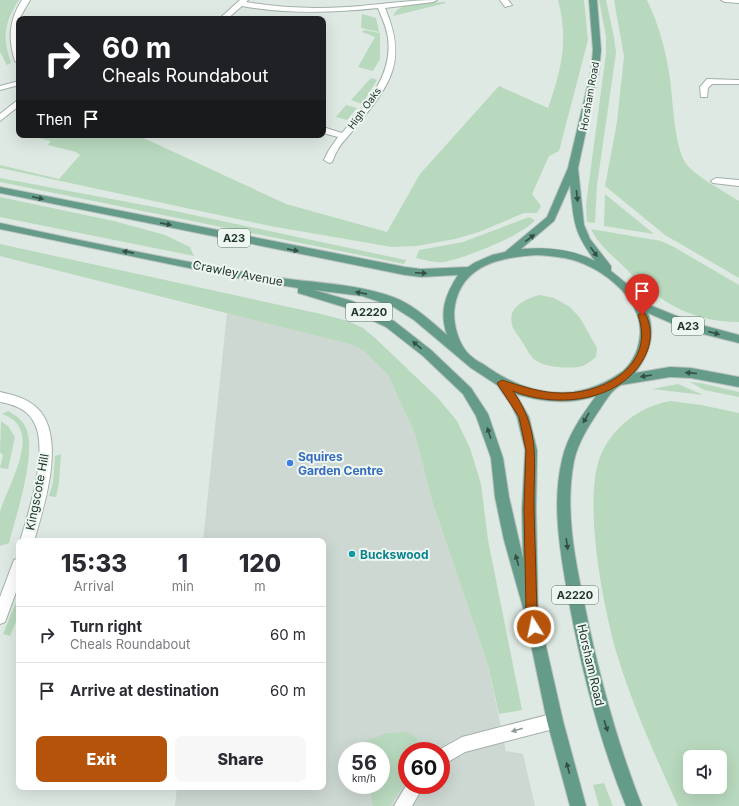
<!DOCTYPE html>
<html lang="en">
<head>
<meta charset="utf-8">
<style>
	:root { --surface:#fff; --page:#f7f7f7; --text:#2b2b33; --muted:#7c7c81; --line:#e1e1e2; --accent:#b45309 }
	body { margin:0; font-family:Inter,sans-serif; background:var(--page); color:var(--text); height:100vh; display:flex; flex-direction:column; font-size:15px; white-space:nowrap }
	* { box-sizing:border-box; margin:0 }
	p { font-size:13px; color:var(--muted) }
	.icon { flex:none; width:22px; height:22px; fill:none; stroke:currentColor; stroke-width:2; stroke-linecap:round; stroke-linejoin:round }
	.map { position:relative; flex:1; overflow:hidden }
	.details { position:absolute; left:16px; top:538px; width:310px; height:252px; display:flex; flex-direction:column; background:var(--surface); border-radius:8px; box-shadow:0 4px 16px #0002 }
	.details>* { flex:none }
	.hud { position:absolute; left:16px; top:16px; width:310px; height:122px; border-radius:8px; box-shadow:0 4px 16px #0002; background:#202124; color:#fff; overflow:hidden }
	.controls { position:absolute; left:683px; top:750px; display:grid; gap:8px }
	.controls a { display:grid; place-items:center; width:44px; height:44px; border-radius:8px; background:var(--surface); box-shadow:0 4px 16px #0002; font-size:20px }
	.speed { position:absolute; left:338px; top:742px; display:flex; gap:8px; font-size:20px; font-weight:700; text-align:center }
	.speed>* { display:grid; place-content:center; width:52px; height:52px; border-radius:50%; background:var(--surface); box-shadow:0 4px 16px #0002; line-height:1 }
	.speed small { font-size:10px; font-weight:400 }
	.speed .limit { border:6px solid #d22; background:#fff; color:#111 }
	.pin { position:absolute; display:grid; place-items:center; width:34px; height:34px; color:#fff; margin:-41px -17px; border-radius:50% 50% 50% 0; rotate:-45deg; box-shadow:0 0 4px #0007 }
	.pin .icon { rotate:45deg }
	.me { position:absolute; width:44px; margin:-22px; rotate:350deg; stroke-linejoin:round; filter:drop-shadow(0 0 3px #0008) }
	.turn { display:flex; align-items:center; gap:14px; height:84px; padding:0 20px; font-size:18px }
	.turn .icon { width:52px; height:52px; stroke-width:2.5 }
	.turn b { display:block; font-size:28px; line-height:34px }
	.then { display:flex; align-items:center; height:38px; padding:0 20px; background:#0003; gap:8px; font-size:15px }
	.eta { display:flex; justify-content:space-evenly; align-items:center; height:68px; text-align:center }
	.eta b { font-size:24px; font-weight:800; line-height:28px }
	.primary-button { display:flex; gap:8px; margin-top:auto; padding:8px 20px }
	.primary-button a { flex:1; height:46px; border-radius:8px; background:var(--accent); color:#fff; font-size:16px; font-weight:800; line-height:46px; text-align:center }
	.primary-button a+a { background:var(--page); color:var(--text) }
	ul { padding:0; list-style:none }
	li { display:flex; align-items:center; gap:12px; height:56px; padding:0 20px; border-top:1px solid var(--line) }
	li div { flex:1 }
	li b { display:block; font-size:15px }
	li em { font-style:normal }
	.map>svg:first-child { display:block }
</style>
</head>
<body>
<div class="map">
<svg width="739" height="806" viewBox="0 0 739 806">
	<rect width="100%" height="100%" fill="#dee9e3"/>
	<path fill="#cdd8d2" fill-rule="evenodd" d="M227,313l126,32 12,7 23,23 27,59 17,67 56,164 18,86 17,3 12,52h-360l2,-19h146v-246h-120zM347,751h34v34h-34zM407,751h34v34h-34z"/>
	<path fill="#b8d9be" fill-rule="evenodd" d="M0,0h19c-15,23 -17,37 -8,63l-4,2 -7,-13z
		M558,0h26l4,40 -29,111 -10,5 -17,38 9,12 -4,7h-13l-45,19 -24,7 -38,7 -25,1 -122,-21 -270,-58v-3l59,14 21,-24 -4,-3 -28,-7 3,-4 -26,-6h112l149,69 101,28 33,-58 79,-88 49,22c13,-37 21,-68 10,-108z
		M599,0h7l8,37 2,16 -19,132 -2,38 -8,-1 -1,-17 20,-152v-16z
		M614,0h33c12,25 19,51 23,79 3,22 4,64 15,83 6,12 42,31 54,39v77l-74,-43 -60,-49 12,-64 7,-66z
		M445,2l1,1 -53,13c7,-16 36,-13 52,-14z
		M362,14l14,4 3,14 -18,-4z
		M364,30l16,3v26l-7,12 -15,-4 17,-30 -13,-5z
		M371,78l6,2 -15,24 -11,-4z
		M346,105l11,3 -10,12 -11,-3z
		M0,178l170,32 236,50 -2,4 -404,-82z
		M605,194l49,40 -50,-8z
		M0,197l114,24 51,14 25,12 4,9 -194,-39z
		M529,217l6,3c-13,16 -70,38 -91,42 -9,1 -19,-2 -28,-4l3,-8 44,-8z
		M591,229l70,12 13,6 65,38v37c-52,0 -85,-24 -120,-60 -11,-10 -22,-20 -28,-33z
		M0,244l321,70 27,7 15,7 11,9 63,60 20,24 13,27 11,36 7,56 34,170 -23,4 -11,-49 -56,-164 -17,-67 -27,-59 -23,-23 -12,-7 -353,-89z
		M540,295l14,3 16,9 10,11 17,30 -1,9c-4,3 -9,7 -13,9 -13,3 -37,2 -48,-6 -7,-6 -9,-13 -14,-20 -3,-6 -8,-9 -9,-16 -5,-17 15,-26 28,-29z
		M690,382l11,1 38,9v5l-35,-7z
		M678,384l25,11 -51,-6z
		M670,401l31,4 38,8v393h-61c-23,-51 -46,-101 -62,-155 -13,-45 -33,-150 -16,-194 12,-30 39,-50 70,-56zM690,757h30v30h-30z
		M8,411c7,4 15,9 18,17 11,25 -10,88 -17,115l-9,3c0,-11 0,-24 0,-34 6,-22 32,-64 19,-85 -3,-7 -10,-10 -17,-13z
		M1,421l7,5 7,11 -7,32 -8,-1 3,-13 -3,-3z
		M61,454l-2,28 -3,15 -7,-1 4,-13 2,-27z
		M19,595v19l-9,22 -7,-2z
		M408,732l9,6 2,12 -12,1v29l-18,26h-16l-4,-21h12v-34h-19l-1,-8 26,-10z
		M604,783l9,23h-14l-6,-21z"/>
	<g fill="none" stroke-linecap="round" stroke-linejoin="round">
		<g stroke="#a2b0a9" stroke-width="2">
			<path id="lane" d="M19,81v4l-19,5v-4z
				M19,99v7l-19,15v-7z
				M555,713l6,2 2,6 -2,6 -96,25 -24,14v-15h-4l25,-14z
				M407,784l17,1 -12,21h-18z"/>
		</g>
		<g stroke="#a2b0a9" stroke-width="2">
			<path id="street" d="M22,0h8l-11,19v44l-4,-2c-7,-22 -6,-41 7,-61z
				M240,0h8l-2,2c33,6 67,7 101,5 30,-2 60,-7 90,-7l-4,2 -48,6c22,52 7,75 -27,116 -6,9 -16,17 -21,27 -2,3 -3,7 -5,11l-3,1 -5,-3 5,-10 9,-13 -15,-4v-6l19,6c23,-27 51,-57 46,-95 -1,-10 -6,-20 -10,-30 -46,5 -91,6 -136,-2l-15,13h-8z
				M500,0h8l4,5 -7,2z
				M721,0h18v3l-14,-1z
				M707,79l32,1v4h-27l-4,4 -1,9h-6l-1,-10z
				M716,178l23,2v6l-26,-3 -2,-2z
				M0,392c13,3 27,6 37,16 30,28 7,99 -3,133h-14c9,-29 31,-96 12,-122 -7,-11 -20,-15 -32,-17z
				M19,558v26l-14,38 -5,2v-27l14,-37z"/>
		</g>
		<g stroke="#bcc3c1" stroke-width="2">
			<path id="primary" d="M589,0h8l4,50 -2,21 -21,97 6,57 6,14 21,27v5l21,17 10,14 52,21 45,12v8l-52,-13 -39,-17c8,22 1,42 -13,60l35,-6 21,1 48,9v10l-48,-9 -21,-1 -49,8c-10,5 -16,17 -23,27 -10,15 -20,31 -24,49 -9,46 0,95 10,141 14,70 32,138 58,204h-16c-27,-66 -44,-135 -57,-204 -8,-46 -18,-96 -7,-142 5,-24 20,-45 34,-64 -27,9 -54,6 -80,-2l13,23 8,33 -1,59 2,102 25,110 23,85h-16l-23,-85 -23,-110 -20,-71 -9,-43 -4,-39 -15,-42 -13,-22 -40,-38 -37,-29 -42,-20 -46,-14v-5l-56,-9 -242,-50v-6c87,19 174,37 262,52 43,8 89,7 131,22 21,8 38,24 54,38 -8,-23 -2,-40 11,-60l-37,2 -16,-2 -405,-82v-6l405,80 16,2 47,-2 6,-4 18,-8 13,-3 42,-35 21,-49 23,-97 2,-21zM570,185c4,37 3,46 25,76 -23,-12 -48,-14 -74,-12l33,-28zM538,255c12,1 24,2 35,5 31,9 69,39 67,74 -1,14 -6,27 -17,37 -15,11 -31,18 -50,21 -33,4 -64,-9 -90,-28 -6,-3 -13,-8 -17,-13 -9,-12 -14,-31 -11,-46 8,-41 47,-48 83,-50zM314,290l48,6 30,10 22,14 57,48 26,17 14,20 6,12 8,33 -3,59 1,49 -14,-61 -6,-39 -15,-44 -17,-26 -40,-38 -37,-29 -42,-20z"/>
		</g>
		<use href="#lane" fill="#fff" fill-rule="evenodd"/>
		<use href="#street" fill="#fff" fill-rule="evenodd"/>
		<use href="#primary" fill="#659b89" fill-rule="evenodd"/>
	</g>
	<defs><path id="oneway-solid" d="M-6-.8H1V-3.2L6.5 0L1 3.2V.8H-6Z"/></defs>
	<g fill="#325046">
		<use href="#oneway-solid" transform="translate(577 196) rotate(84)"/>
		<use href="#oneway-solid" transform="translate(38 198) rotate(12)"/>
		<use href="#oneway-solid" transform="translate(166 224) rotate(11)"/>
		<use href="#oneway-solid" transform="translate(530 238) rotate(-37)"/>
		<use href="#oneway-solid" transform="translate(293 250) rotate(11)"/>
		<use href="#oneway-solid" transform="translate(128 252) rotate(-169)"/>
		<use href="#oneway-solid" transform="translate(594 252) rotate(54)"/>
		<use href="#oneway-solid" transform="translate(421 273) rotate(2)"/>
		<use href="#oneway-solid" transform="translate(361 293) rotate(-169)"/>
		<use href="#oneway-solid" transform="translate(714 333) rotate(15)"/>
		<use href="#oneway-solid" transform="translate(417 345) rotate(-140)"/>
		<use href="#oneway-solid" transform="translate(691 373) rotate(-175)"/>
		<use href="#oneway-solid" transform="translate(646 376) rotate(171)"/>
		<use href="#oneway-solid" transform="translate(586 418) rotate(121)"/>
		<use href="#oneway-solid" transform="translate(489 433) rotate(-108)"/>
		<use href="#oneway-solid" transform="translate(567 544) rotate(82)"/>
		<use href="#oneway-solid" transform="translate(517 560) rotate(-106)"/>
		<use href="#oneway-solid" transform="translate(606 726) rotate(72)"/>
		<use href="#oneway-solid" transform="translate(568 768) rotate(-105)"/>
	</g>
	<use fill="#909b97" href="#oneway-solid" transform="translate(517 730) rotate(164)"/>
	<path fill="#b45309" stroke="#753606" d="M642,312l3,1c7,13 7,28 1,41 -22,48 -89,55 -133,37 29,41 20,74 21,120 1,33 2,67 3,100l3,16 -2,4 -4,1 -3,-1 -5,-20 -2,-103 2,-58 -7,-33 -22,-34 5,-3c19,6 39,13 59,13 43,1 95,-28 77,-78z"/>
	<circle fill="#3f7fe0" stroke="#eef6f1" stroke-width="1.5" cx="290" cy="463" r="4"/>
	<circle fill="#0f9aa8" stroke="#eef6f1" stroke-width="1.5" cx="352" cy="554" r="4"/>
	<g text-anchor="middle" dominant-baseline="central" stroke-width="4" stroke-linejoin="round" paint-order="stroke">
		<g font-size="10" fill="#21372f" stroke="#eef6f1">
			<text transform="translate(589 96) rotate(-80)">Horsham Road</text>
			<text transform="translate(364 108) rotate(-54)">High Oaks</text>
		</g>
		<g fill="#eef6f1" stroke="#5e7069" stroke-width="1">
			<rect x="218" y="229" width="32" height="18" rx="3"/>
			<rect x="346" y="303" width="46" height="18" rx="3"/>
			<rect x="672" y="317" width="32" height="18" rx="3"/>
			<rect x="552" y="586" width="46" height="18" rx="3"/>
		</g>
		<g font-size="11" font-weight="bold" fill="#21372f">
			<text x="234" y="238">A23</text>
			<text x="369" y="312">A2220</text>
			<text x="688" y="326">A23</text>
			<text x="575" y="595">A2220</text>
		</g>
		<g font-size="12" fill="#21372f" stroke="#eef6f1">
			<text transform="translate(238 273) rotate(11)">Crawley Avenue</text>
			<text transform="translate(37 492) rotate(-79)">Kingscote Hill</text>
			<text transform="translate(591 665) rotate(77)">Horsham Road</text>
		</g>
		<g font-size="12" font-weight="bold" fill="#366cbe" stroke="#eef6f1" text-anchor="start">
			<text x="298" y="456">Squires<tspan x="298" dy="14">Garden Centre</tspan></text>
		</g>
		<g font-size="12" font-weight="bold" fill="#0d838f" stroke="#eef6f1" text-anchor="start">
			<text x="360" y="554">Buckswood</text>
		</g>
	</g>
</svg>
<div class="controls">
<a><svg class="icon" aria-label="sound" viewBox="0 0 24 24"><path d="M4 9h4l5-4v14l-5-4H4zM17 9q2 3 0 6"/></svg></a>
</div>
<div class="speed"><div>56<small>km/h</small></div><div class="limit">60</div></div>
<div class="pin" style="left:642px;top:315px;background:#d93025"><svg class="icon" aria-label="arrive" viewBox="0 0 24 24"><path d="M6 21V4h12l-3 4 3 4H6"/></svg></div>
<svg class="me" style="left:534px;top:627px" viewBox="-20 -20 40 40"><circle r="17" fill="#b45309" stroke="#fff" stroke-width="3"/><path d="M0-11L8 9 0 5-8 9z" fill="#fff"/></svg>
<div class="hud">
<div class="turn"><svg class="icon" aria-label="right" viewBox="0 0 24 24"><path d="M7 20v-9h11M14 6l5 5-5 5"/></svg><div><b>60 m</b>Cheals Roundabout</div></div>
<div class="then">Then<svg class="icon" aria-label="arrive" viewBox="0 0 24 24"><path d="M6 21V4h12l-3 4 3 4H6"/></svg></div>
</div>
<section class="details">
<div class="eta">
<div><b>15:33</b><p>Arrival</p></div>
<div><b>1</b><p>min</p></div>
<div><b>120</b><p>m</p></div>
</div>
<ul>
<li><svg class="icon" aria-label="right" viewBox="0 0 24 24"><path d="M7 20v-9h11M14 6l5 5-5 5"/></svg><div><b>Turn right</b><p>Cheals Roundabout</p></div><em>60 m</em></li>
<li><svg class="icon" aria-label="arrive" viewBox="0 0 24 24"><path d="M6 21V4h12l-3 4 3 4H6"/></svg><div><b>Arrive at destination</b></div><em>60 m</em></li>
</ul>
<div class="primary-button"><a>Exit</a><a>Share</a></div>
</section>
</div>
</body>
</html>
